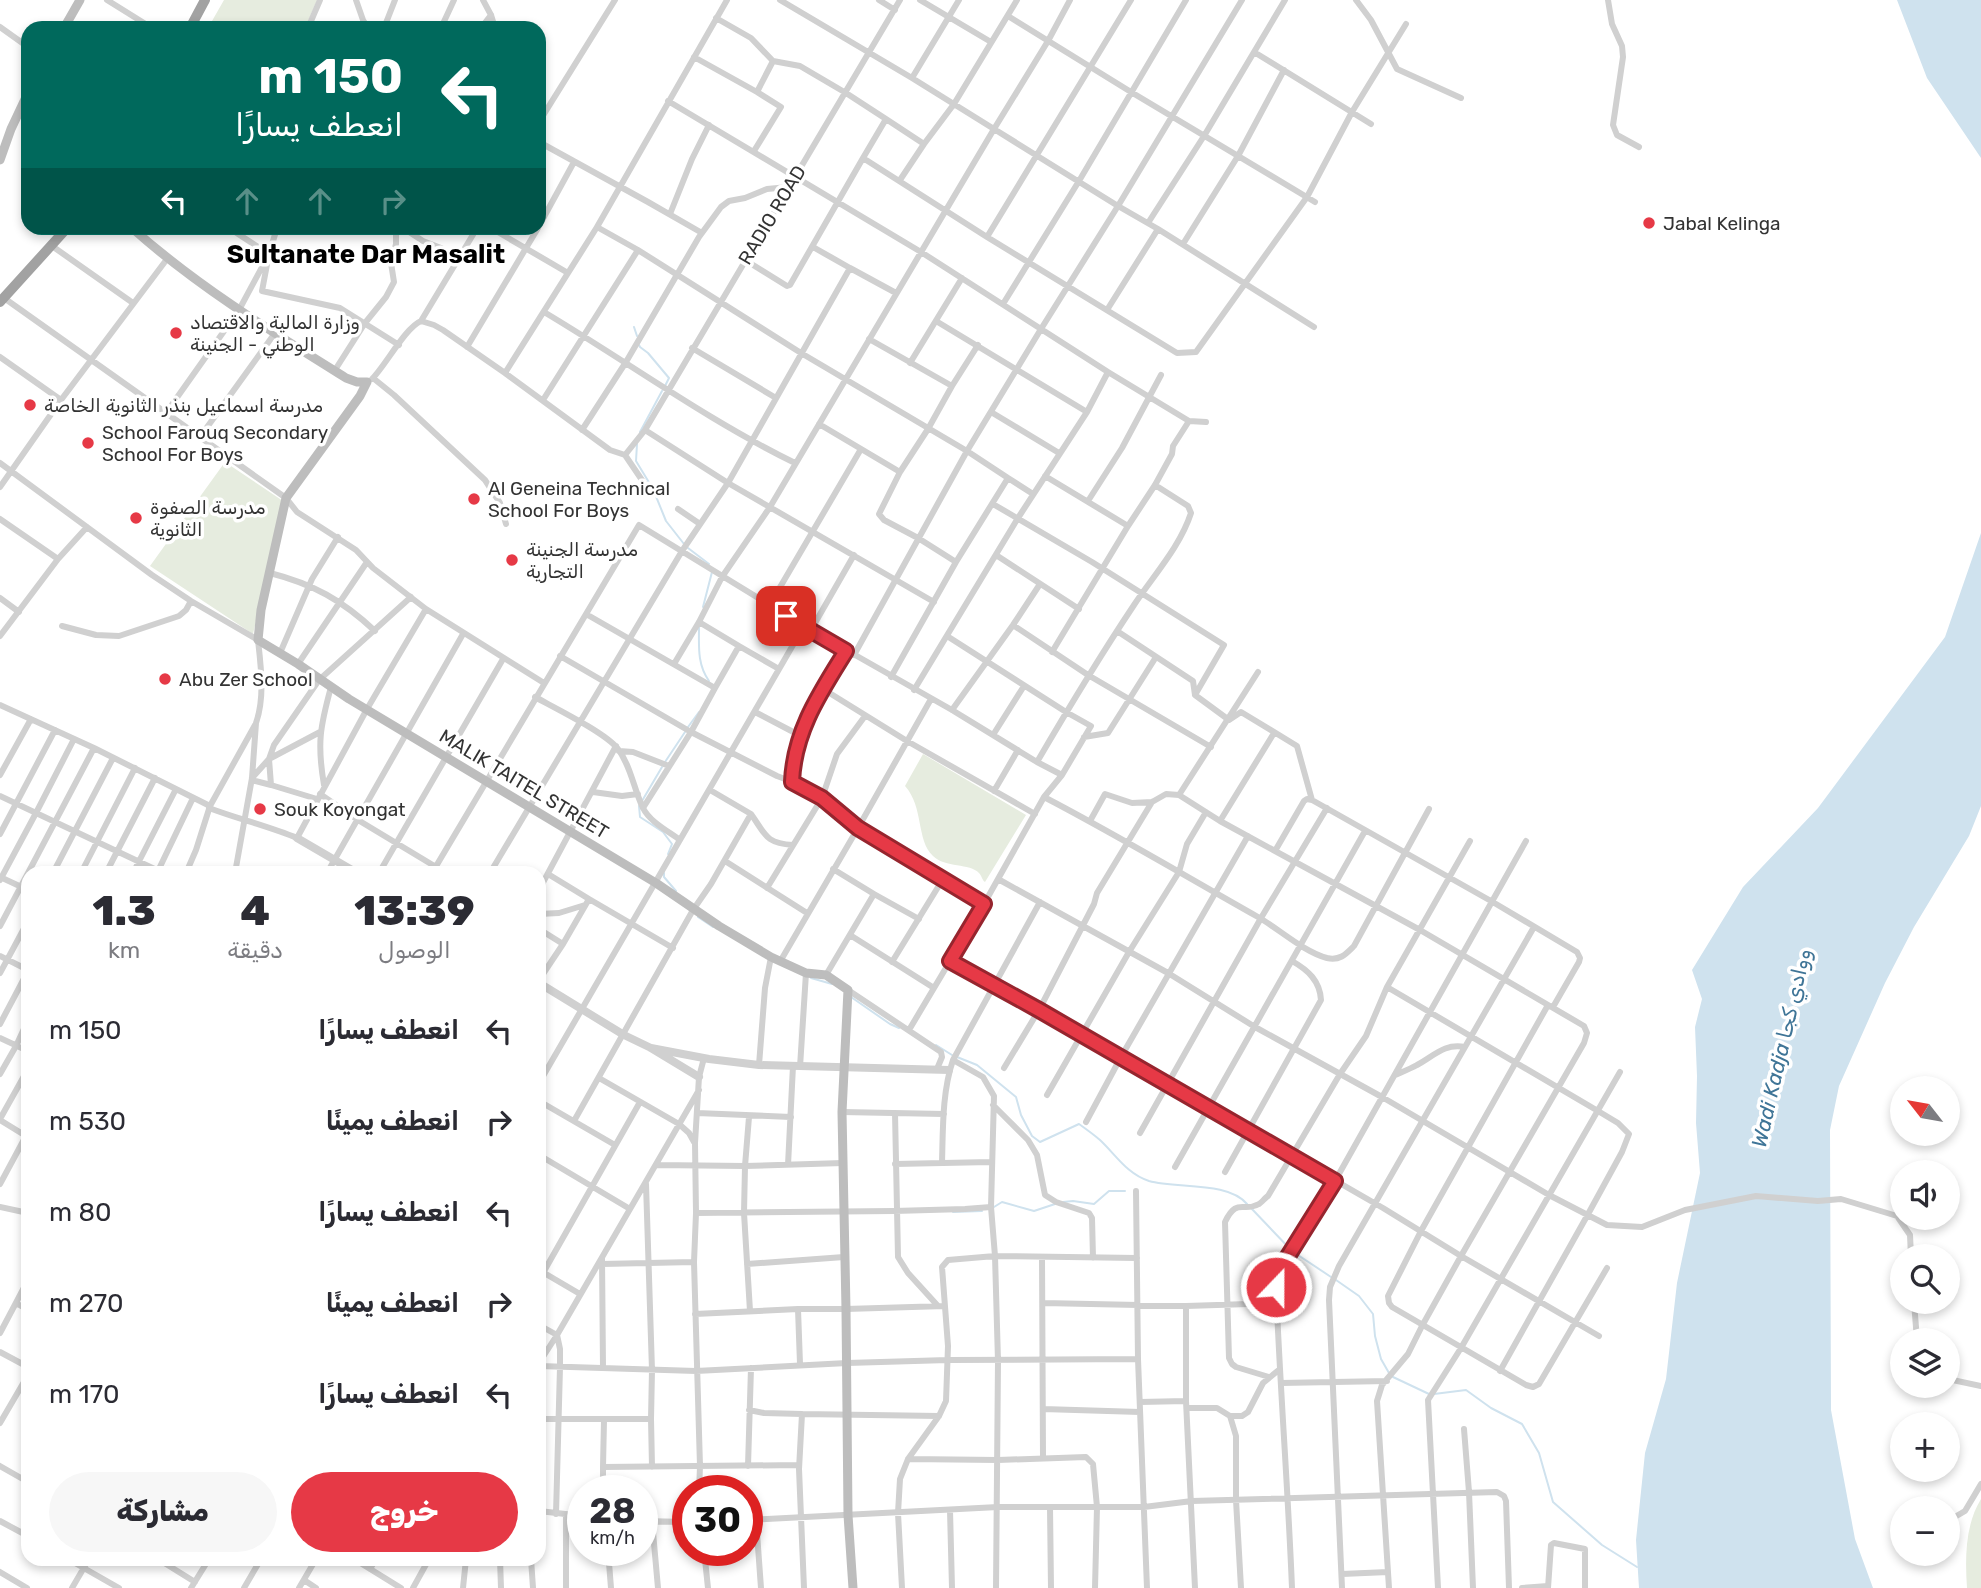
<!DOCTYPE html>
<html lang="ar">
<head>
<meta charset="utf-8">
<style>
	:root { --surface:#fff; --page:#f7f7f7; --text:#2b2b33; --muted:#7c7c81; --accent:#e63946 }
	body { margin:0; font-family:Rubik,Cairo,sans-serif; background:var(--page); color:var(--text); direction:rtl; height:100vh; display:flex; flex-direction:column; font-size:26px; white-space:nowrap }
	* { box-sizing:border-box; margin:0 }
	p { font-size:23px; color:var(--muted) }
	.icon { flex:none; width:38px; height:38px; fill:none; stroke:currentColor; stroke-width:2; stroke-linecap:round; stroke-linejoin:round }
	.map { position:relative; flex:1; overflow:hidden; direction:ltr }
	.drawer { position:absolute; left:21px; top:866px; width:525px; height:700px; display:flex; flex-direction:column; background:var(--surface); border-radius:21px; box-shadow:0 4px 10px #0003; direction:rtl }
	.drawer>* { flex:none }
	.hud { position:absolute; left:21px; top:21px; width:525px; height:214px; border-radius:21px; box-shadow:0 4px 10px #0003; direction:rtl; background:#00695c; color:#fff; overflow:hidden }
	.needle { width:46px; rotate:301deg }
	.tools { position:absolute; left:1890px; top:1076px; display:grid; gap:14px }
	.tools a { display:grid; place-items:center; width:70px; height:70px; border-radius:50%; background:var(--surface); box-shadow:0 4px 10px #0003; font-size:35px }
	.speed { position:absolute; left:567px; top:1475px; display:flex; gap:14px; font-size:35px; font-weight:700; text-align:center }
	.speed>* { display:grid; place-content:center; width:91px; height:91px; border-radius:50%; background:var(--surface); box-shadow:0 4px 10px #0003; line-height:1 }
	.speed small { font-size:18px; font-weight:400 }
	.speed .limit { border:10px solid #d22; background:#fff; color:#111 }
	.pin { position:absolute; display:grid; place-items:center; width:60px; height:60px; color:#fff; margin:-30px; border-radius:14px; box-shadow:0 4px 10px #0006 }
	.me { position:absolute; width:77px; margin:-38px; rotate:22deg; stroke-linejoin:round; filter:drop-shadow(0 0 5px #0008) }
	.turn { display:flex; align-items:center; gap:24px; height:147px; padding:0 28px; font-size:32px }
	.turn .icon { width:91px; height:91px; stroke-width:2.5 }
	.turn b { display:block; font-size:49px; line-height:60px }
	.lanes { display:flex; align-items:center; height:66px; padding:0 28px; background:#0003; justify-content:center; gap:35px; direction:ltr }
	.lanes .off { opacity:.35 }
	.eta { display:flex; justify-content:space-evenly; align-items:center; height:119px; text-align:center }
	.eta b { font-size:42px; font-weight:800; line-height:49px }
	.button { display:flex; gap:14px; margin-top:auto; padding:14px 28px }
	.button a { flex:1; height:80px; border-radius:42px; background:var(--accent); color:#fff; font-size:28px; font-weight:800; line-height:80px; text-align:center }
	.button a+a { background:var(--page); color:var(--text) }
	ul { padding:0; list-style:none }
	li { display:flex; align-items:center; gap:21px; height:91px; padding:0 28px }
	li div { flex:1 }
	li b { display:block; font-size:26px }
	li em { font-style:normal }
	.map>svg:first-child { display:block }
</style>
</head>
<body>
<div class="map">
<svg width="1981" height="1588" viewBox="0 0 1981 1588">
	<rect width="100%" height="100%" fill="#fff"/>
	<path fill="#e6ecdf" d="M224,0h93l-12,28h-97z
		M225,462l58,39 -30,133 -103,-68z
		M923,754l103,61 -41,67c-3,-2 -3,-6 -6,-9 -9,-10 -34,-5 -46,-17 -17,-16 -9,-49 -28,-70z
		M1981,1499v89h-14c-2,-30 -2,-63 14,-89z"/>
	<path fill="#cfe2ee" d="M1897,0h84v158l-54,-80z
		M1981,533v273l-12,30 -55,91 -29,56 -46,103 -9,44 1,280 24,129 18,49h-234l-3,-48 9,-87 21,-74 11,-96 23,-110 -4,-50 1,-47 -2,-49 7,-28 -10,-29 51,-83 75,-79 127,-171z"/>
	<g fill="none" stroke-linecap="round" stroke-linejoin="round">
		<path stroke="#cfe2ee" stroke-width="2" d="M634,327l3,9
			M639,345l1,2 8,6 21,25 -4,8
			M640,432l22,-41
			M637,444l-1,17 17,28 13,32 18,23
			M688,548l21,16
			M703,607l9,-35
			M699,626c0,20 -2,38 10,55
			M688,727l11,-15
			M665,762l20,-30
			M642,801l20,-34
			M639,806l1,11 23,15 9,12 -4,10
			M664,873v4l12,14
			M698,917l15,10
			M811,978l21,6
			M851,997l39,27 9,4
			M936,1045l16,10
			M957,1057l20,8 39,32 5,18 11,21 8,6 39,-18c7,5 14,10 21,16 16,15 27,34 49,41 28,8 79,0 98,23
			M1063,1202l10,-1 21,3 15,-13h16
			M994,1207l8,-5 32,9 21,-7
			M1251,1208l41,43 39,26
			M953,1212l29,-1
			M1336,1280l23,16 14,18 2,22 6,23 8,14
			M1393,1377l36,17
			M1434,1394l32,-4 25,18 31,16 17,29 14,49 49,43 35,22"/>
		<path stroke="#d0d0d0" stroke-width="6" d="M107,0l45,28
			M356,0l7,20 5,8
			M483,0l8,15 4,13
			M879,0l16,10
			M920,0l71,42
			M1242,0l-124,206 40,23 156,98
			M1356,0l15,20 26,49 64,29
			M1608,0l4,24 10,22 1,11 -10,68 4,10 22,12
			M1008,16l123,76 184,110
			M716,18l35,20 22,23 27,5 46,27 40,26 -23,39
			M0,27l28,20
			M308,28l12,-28
			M384,28l11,-28
			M441,28l13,-28
			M481,28l10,-13
			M1254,52l117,72
			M694,57l63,35
			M912,78l47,-78
			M668,101l253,151 120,77 -74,122 -113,204
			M19,112l9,6
			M886,119l38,25
			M539,122l76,-122
			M539,142l109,60 54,31
			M754,151l27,-44 -24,-15 16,-31
			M900,180l24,-36 30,-40 63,-104
			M670,214l22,-55 17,-34
			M1148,223l56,-87 81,-136
			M539,226l35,-64
			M597,227l41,23 163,103 166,98 41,27 -52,84 -65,115
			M229,228l40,26 -7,37 78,17 59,37
			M403,228l20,13 18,7 16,15
			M491,228l77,45
			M987,237l144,-237
			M1183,244l55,-88 46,-86
			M52,246l81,57
			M813,247l37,21
			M745,260l42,26 3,-1 73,-127 124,79 190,116 19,-1 111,-155 45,-85 54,-88
			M4,298l282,200 11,14 59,38 17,18 53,41 118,74
			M1003,304l76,-123 107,-181
			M1107,310l51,-81
			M544,312c84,50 163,108 251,151
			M421,321l13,4 9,5 62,43 105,77 15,5 20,-25 255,-430
			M936,321l151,91
			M869,339l83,47 -24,43 -28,43 -21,42 5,6 34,18 38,24
			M467,347l71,-119
			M692,348l84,50
			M0,357l61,43
			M910,363l52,-85
			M335,370l30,-47 21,-26 8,-15 -3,-19 5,-19v-16
			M1108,372l81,49
			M505,373l92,-146 130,-227
			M373,378l21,17 91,85 15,23 6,21
			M372,379c14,-14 33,-51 49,-58l56,-93
			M952,386l26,-41
			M543,400l95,-150
			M991,412l68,41
			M166,413l73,-103 30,-56 8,-26
			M819,424l81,48
			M582,430l44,-68 73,-125 22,-30 8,-6 16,-3 22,-9 21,-2
			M645,430l83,53 206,119
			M200,437l75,-104
			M625,455l21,31
			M0,463l152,112 39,26 67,39c3,27 7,57 -2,83l-4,55 -17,95
			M1045,476l83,50
			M1008,478l25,16
			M0,487l61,-87 106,-141
			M1088,501l34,-53 39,-73
			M993,504l99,58 132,83 -29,50
			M678,509l22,15
			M0,519l58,40
			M996,555l83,54
			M270,573c43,11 72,27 105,58
			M0,598l19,14
			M769,606l92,-157
			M586,614l129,74 24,-42 40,23
			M699,622l40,24
			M1013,625l75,50 123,72
			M62,626l34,9 23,1 60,-20 7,-6 5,-9
			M804,626l148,84 85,52 25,13
			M811,630l43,-75
			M1117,631l76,50 2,14 34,25 12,-8 56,34 15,54
			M0,636l58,-77 29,-32
			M947,636l119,76 25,14 -29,49 -18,22 -60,107
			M1052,652l76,-126 27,-41 17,-31 1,-8 16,-25 17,1
			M280,653l32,-74 26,-42
			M560,656l131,76 86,44 24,9 21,13 36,30 -77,132
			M298,664l69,-102
			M674,664l25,-42 23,-45 48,-70 224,-378 -82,-51 -132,-78
			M823,689l84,52 128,73
			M914,690l104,-172 69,-106 21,-40 -67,-43 77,-123 -124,-77 54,-88 22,-41
			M535,697c20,11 71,36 83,52 13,17 16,41 25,59 7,14 25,23 37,32
			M0,705l94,43 116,58 -14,44 -10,23
			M952,710l61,-85 27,-41
			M755,712l44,23
			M993,735l31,-49
			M1084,737l24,-4 48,-76
			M619,751l14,1 36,14
			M1037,762c31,-53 63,-106 97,-157 19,-29 46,-58 57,-92l-3,-7 -33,-21
			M0,775l31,-56
			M252,778l17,-19 5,-14 45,-65 92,-83
			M252,780l19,5
			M792,782c2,-51 28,-89 54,-131
			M324,785c-7,-41 -4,-58 7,-98
			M710,790l41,24
			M994,791l24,-41
			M593,792l29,4 16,-2
			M320,794l38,26 88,53
			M1179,795l79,-123
			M0,796l163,77
			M1044,797c73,38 143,80 214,120 21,12 46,35 69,41 13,3 19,-4 27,-12l75,-137
			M317,799l-46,-14 -2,-26 51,-27
			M210,806l45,-81
			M209,808c29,11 59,18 88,30l70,-129 59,-100
			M643,808l48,-76 24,-44
			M1090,821l15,-27 27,9 20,-1 14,-8 13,1 41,26 200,109 164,96 3,7 -3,10 -123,213 -39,70 -14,28 -26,31 -5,16 12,187
			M1220,821l54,-88
			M0,834l55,-104
			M1275,851l29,-50 3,-2 5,1 179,101 86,51 3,6 -1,4 -26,45
			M725,861l82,52
			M53,873l60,-115
			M81,873l54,-105
			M106,873l49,-95
			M133,873l43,-84
			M157,873l36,-75
			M245,873h12
			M327,873l136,-239
			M379,873l124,-214
			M432,873l207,-348 165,101 -265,457
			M490,873l192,-322 46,-68 122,-215 46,25
			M548,874l41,25
			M0,877l28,13
			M998,879l170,94 87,54 127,70 167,98 58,30 35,2 43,-17 71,-14 62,5 23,-2 56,17 13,19 1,21
			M0,880l36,-67 38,-74
			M767,888l55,-90 15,-44 28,-38
			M539,890l77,-144
			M874,894l45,25
			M539,914l20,-1 26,-8
			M0,926l94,-178
			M539,929l24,15
			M850,935l84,53
			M0,956l28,14
			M950,961l89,49 344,198 78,48 138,80
			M892,962l51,-83
			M0,973l28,-52
			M826,975l48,-81 -41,-25
			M539,980l24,-36 26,-45 84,49
			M1387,987l211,124 20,12 11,11 -7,18 -35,64 -87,155
			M848,990l93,62 1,5 -5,12
			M1548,1005l-127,226 -33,65 1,7 3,4 134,78 7,2 6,-3 68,-116
			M0,1024l28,-53
			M909,1030l75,-126 -126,-76 73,-129
			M0,1038l28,13
			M953,1060l30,17 11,19 -3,111 4,49 3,105 -2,227
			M759,1065l6,-77 6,-31
			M800,1067l6,-94
			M1004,1068l35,-58 55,-106 3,-11 55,-91
			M0,1074l16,-28 12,-26
			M1395,1075c7,-3 15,-6 22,-10 17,-9 27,-22 48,-18
			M599,1078l80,46 10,9 5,9
			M1047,1095l82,-143 50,-80 8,-28 19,-32
			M539,1101l76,44
			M993,1105l35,35 9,15 8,40 11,7 33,11 3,5 1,40
			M842,1112l102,2
			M697,1113l94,4
			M895,1113l3,144 10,16 30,33
			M749,1117l-4,49 -1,47 6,98
			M0,1119l28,-50
			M0,1120l26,16
			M574,1121l119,-211 18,-26 40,-70c15,21 14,29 42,31
			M1086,1122l35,-65 127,-221
			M1140,1133l121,-215 66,-110
			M539,1155l91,54
			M942,1163c1,-33 0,-71 11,-103l87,-158
			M895,1164l96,-2
			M656,1165l89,1 98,-3
			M788,1165l5,-99
			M1175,1167l190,-336
			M1225,1172l96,-172c-1,-19 -13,-30 -29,-39
			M0,1184l28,-52
			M1136,1191l2,168 9,229
			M0,1207l28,6
			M696,1213l198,-2 71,-2 26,-2
			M1042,1257l1,201
			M602,1258l1,110
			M602,1264l92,-2
			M747,1264l97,-7
			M539,1270l41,24
			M543,1273l97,-171
			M1914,1302l3,38
			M16,1303l12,7
			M1043,1303l143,3 91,-3
			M1186,1306v95l9,187
			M798,1309l2,55
			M695,1314l103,-5h48l99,-3
			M539,1325l18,10 -18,28
			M0,1333l28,-53
			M0,1352l28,15
			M539,1366l157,5 151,-8 101,-3 190,-1
			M1269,1377l-33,-10 -4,-3 -3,-6 -4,-136c12,-25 18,-9 34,-18 2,-1 7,-7 9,-8l72,-122 26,-38 21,-49 83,-146
			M1948,1379l33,7
			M1281,1383l106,-2
			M1140,1402l46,-1
			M1187,1408h30l13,8h12l6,-4 15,-29 17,-14
			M1043,1409l97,3
			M749,1410l15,3 38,1
			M1230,1416l6,20v64l5,88
			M539,1419h112l1,-49 -6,-186
			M651,1419l1,48
			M0,1423l28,-48
			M1464,1429l5,63 4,96
			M908,1459l90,1 88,-3 7,7 4,43 -2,81
			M0,1466l28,16
			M748,1466l3,-98
			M603,1467l1,-47
			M603,1491v-24l196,-2
			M699,1491l1,-25 -6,-204 2,-49 -1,-70 4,-66 5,-19
			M1050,1507l1,81
			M950,1510l2,78
			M539,1511l44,5
			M556,1514l4,-147v-18l-3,-14 142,-245
			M566,1515v73
			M756,1519l5,69
			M747,1520l251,-13h146l48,-6 305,-9 7,4 2,5 3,87
			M0,1521l28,15
			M642,1521l46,1
			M652,1521l6,67
			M1948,1521l17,-10 16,-27
			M608,1550l3,38
			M704,1550l4,38
			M68,1559l51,29
			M158,1559l37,23
			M354,1559l47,29
			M500,1559l1,29
			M531,1559l2,29
			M370,1569l6,-10
			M0,1572l27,16
			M1342,1574l46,-2
			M304,1580l12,8
			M72,1588l17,-29
			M191,1588l18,-29
			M244,1588l17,-29
			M299,1588l17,-29
			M413,1588l16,-29
			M463,1588l3,-29
			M804,1588l-5,-119 3,-55 137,2
			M902,1588l-4,-75 2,-34 8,-20 31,-43 7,-15 2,-55 -6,-79 6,-7 47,-4 142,2
			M1292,1588c-4,-100 -12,-200 -16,-301l3,-12 6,-14 50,-80 191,-340
			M1342,1588l-13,-288 1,-13 9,-21 195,-339
			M1438,1588l-10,-188 33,-52 159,-276
			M1522,1588l26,-2
			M1548,1588l3,-43 3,-2 31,6v39"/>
		<path stroke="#d0d0d0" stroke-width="8" d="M297,838l60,35
			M539,983l85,52 27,13 48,29
			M651,1048l58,11 50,6 190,5"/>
		<path stroke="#bdbdbd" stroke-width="9" d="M64,28l16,-28
			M0,160l11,-31 17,-36
			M132,228c65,58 140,104 214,150l11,4h10l-7,14 -74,102 -25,112 -3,30 40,24 51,35 307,184 63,43 52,31 35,16 20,2 22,15 -6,122 4,197 2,206 5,73"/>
		<path stroke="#a2a2a2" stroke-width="10" d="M190,28l15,-28
			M0,302l67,-74"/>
	</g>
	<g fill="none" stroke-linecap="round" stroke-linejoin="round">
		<g stroke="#96252e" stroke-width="18">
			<path id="route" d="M786,616l60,35c-26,42 -52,80 -54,131l30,16 36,30 126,76 -34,57 89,49 296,171 -50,80 -9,26"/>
		</g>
		<use href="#route" stroke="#e63946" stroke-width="12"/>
	</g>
	<g fill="#e63946" stroke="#fff" stroke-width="2.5">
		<circle cx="1649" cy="223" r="7"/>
		<circle cx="176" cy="333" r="7"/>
		<circle cx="30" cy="405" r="7"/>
		<circle cx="88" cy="443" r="7"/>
		<circle cx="474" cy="499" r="7"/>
		<circle cx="136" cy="518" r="7"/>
		<circle cx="512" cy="560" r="7"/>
		<circle cx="165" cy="679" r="7"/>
		<circle cx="260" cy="809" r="7"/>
	</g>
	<g text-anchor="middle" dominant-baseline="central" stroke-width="7" stroke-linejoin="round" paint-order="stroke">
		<g font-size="19" fill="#333" stroke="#fff">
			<text transform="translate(772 215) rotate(-59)">RADIO ROAD</text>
			<text transform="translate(524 784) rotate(31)">MALIK TAITEL STREET</text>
		</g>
		<g font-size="19" fill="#333" stroke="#fff" text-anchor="start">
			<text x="1663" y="223">Jabal Kelinga</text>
			<text x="190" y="322">وزارة المالية والاقتصاد<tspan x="190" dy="22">الوطني - الجنينة</tspan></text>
			<text x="44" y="405">مدرسة اسماعيل بنذر الثانوية الخاصة</text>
			<text x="102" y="432">School Farouq Secondary<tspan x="102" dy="22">School For Boys</tspan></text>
			<text x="488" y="488">Al Geneina Technical<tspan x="488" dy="22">School For Boys</tspan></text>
			<text x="150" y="507">مدرسة الصفوة<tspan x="150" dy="22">الثانوية</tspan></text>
			<text x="526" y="549">مدرسة الجنينة<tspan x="526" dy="22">التجارية</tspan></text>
			<text x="179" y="679">Abu Zer School</text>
			<text x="274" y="809">Souk Koyongat</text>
		</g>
		<g font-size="21" font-style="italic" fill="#3f7597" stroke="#fff">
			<text transform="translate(1781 1048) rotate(-77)">Wadi Kadja ووادي كجا</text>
		</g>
		<g font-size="26" font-weight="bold" fill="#000" stroke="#fff">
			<text x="366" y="254">Sultanate Dar Masalit</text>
		</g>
	</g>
</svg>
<div class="tools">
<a><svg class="needle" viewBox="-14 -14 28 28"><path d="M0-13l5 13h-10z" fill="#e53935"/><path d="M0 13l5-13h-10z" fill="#7c7c81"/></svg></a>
<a><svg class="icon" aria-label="sound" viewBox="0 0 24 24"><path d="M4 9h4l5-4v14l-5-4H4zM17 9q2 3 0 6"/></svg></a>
<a><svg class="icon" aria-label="search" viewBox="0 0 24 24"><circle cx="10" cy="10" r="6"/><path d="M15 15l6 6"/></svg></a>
<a><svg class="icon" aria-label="layers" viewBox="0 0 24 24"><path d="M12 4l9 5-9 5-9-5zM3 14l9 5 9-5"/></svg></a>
<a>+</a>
<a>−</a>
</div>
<div class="speed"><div>28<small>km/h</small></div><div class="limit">30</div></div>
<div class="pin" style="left:786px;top:616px;background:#d93025"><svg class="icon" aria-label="arrive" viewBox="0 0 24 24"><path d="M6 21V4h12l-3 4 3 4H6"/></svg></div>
<svg class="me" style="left:1276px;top:1287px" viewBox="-20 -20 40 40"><circle r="17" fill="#e63946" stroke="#fff" stroke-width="3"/><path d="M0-11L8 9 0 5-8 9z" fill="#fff"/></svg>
<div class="hud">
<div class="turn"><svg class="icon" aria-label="left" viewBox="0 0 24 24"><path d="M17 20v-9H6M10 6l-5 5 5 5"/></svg><div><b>150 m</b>انعطف يسارًا</div></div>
<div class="lanes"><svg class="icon" aria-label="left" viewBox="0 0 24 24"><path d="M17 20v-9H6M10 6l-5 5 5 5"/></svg><svg class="icon off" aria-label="ahead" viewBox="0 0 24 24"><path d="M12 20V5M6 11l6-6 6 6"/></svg><svg class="icon off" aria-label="ahead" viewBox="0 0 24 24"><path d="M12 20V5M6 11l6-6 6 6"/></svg><svg class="icon off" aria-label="right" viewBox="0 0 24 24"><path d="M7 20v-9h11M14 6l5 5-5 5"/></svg></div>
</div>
<section class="drawer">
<div class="eta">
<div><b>13:39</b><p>الوصول</p></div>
<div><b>4</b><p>دقيقة</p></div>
<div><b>1.3</b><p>km</p></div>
</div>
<ul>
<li><svg class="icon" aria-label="left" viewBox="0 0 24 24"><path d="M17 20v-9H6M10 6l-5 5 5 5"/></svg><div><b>انعطف يسارًا</b></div><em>150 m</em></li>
<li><svg class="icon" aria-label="right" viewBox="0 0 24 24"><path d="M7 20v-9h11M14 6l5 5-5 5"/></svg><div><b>انعطف يمينًا</b></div><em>530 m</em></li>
<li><svg class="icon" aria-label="left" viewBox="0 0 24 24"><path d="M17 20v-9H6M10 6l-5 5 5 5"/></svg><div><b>انعطف يسارًا</b></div><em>80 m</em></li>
<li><svg class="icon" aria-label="right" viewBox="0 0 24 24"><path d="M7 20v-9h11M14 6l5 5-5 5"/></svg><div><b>انعطف يمينًا</b></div><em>270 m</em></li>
<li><svg class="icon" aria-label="left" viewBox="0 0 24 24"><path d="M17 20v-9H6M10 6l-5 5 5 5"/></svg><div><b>انعطف يسارًا</b></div><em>170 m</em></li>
</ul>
<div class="button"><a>خروج</a><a>مشاركة</a></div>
</section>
</div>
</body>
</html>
